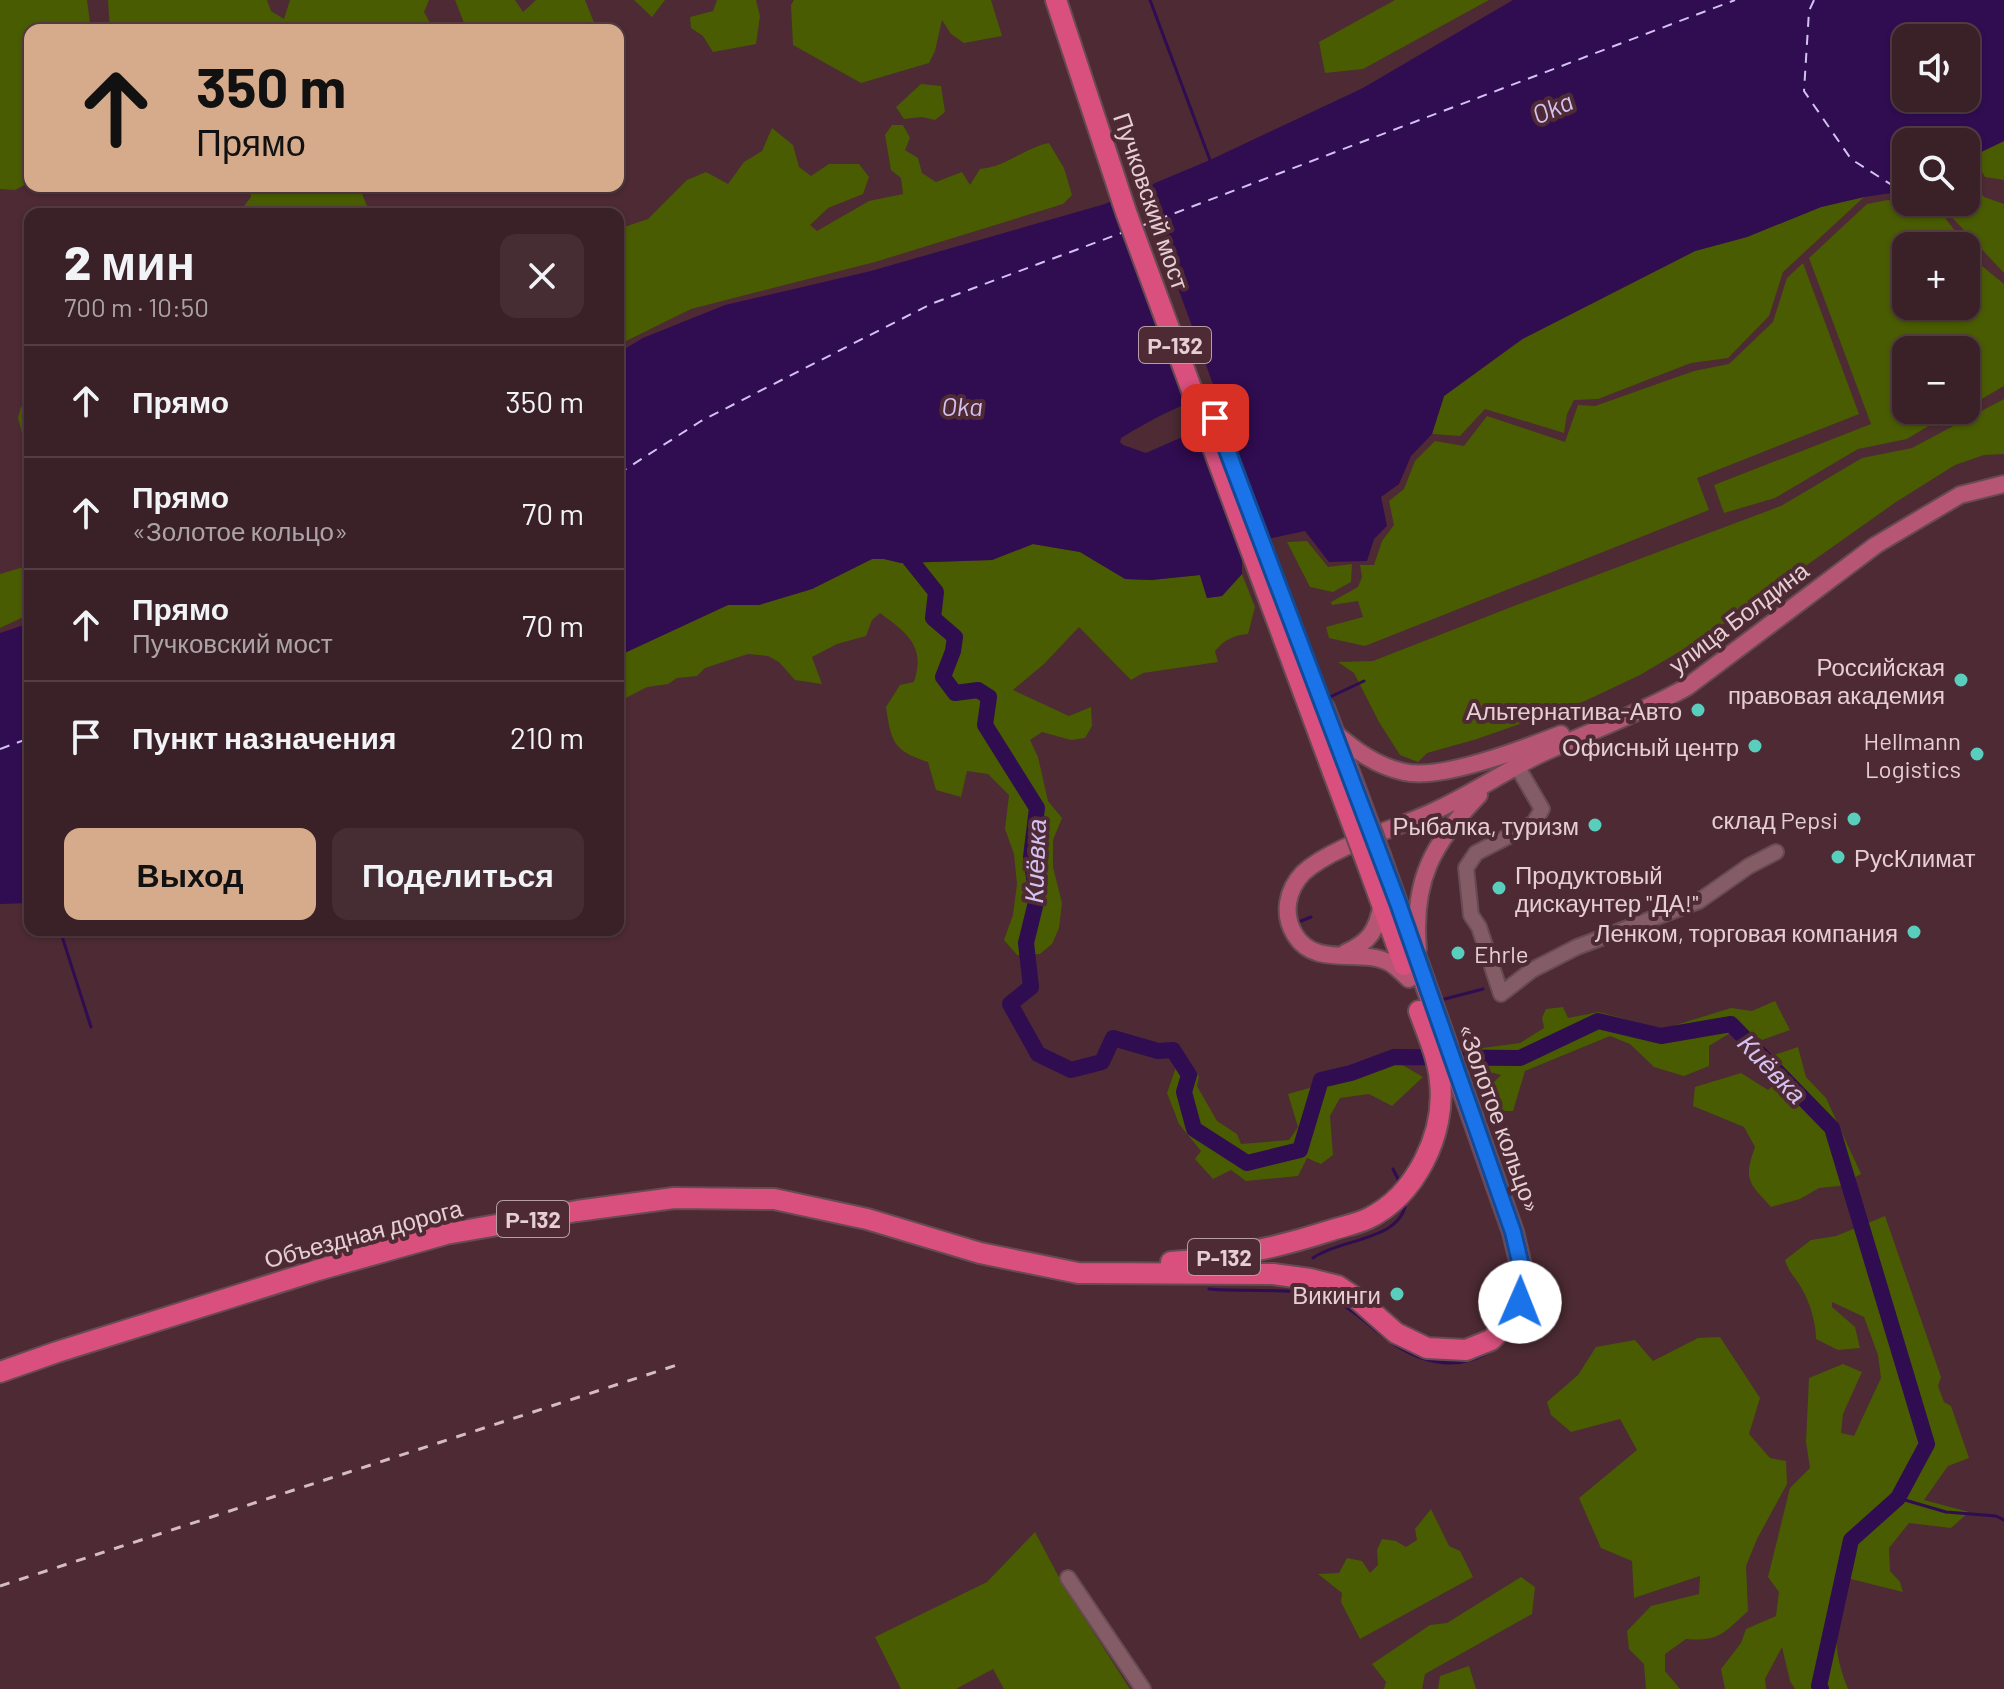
<!DOCTYPE html>
<html lang="ru">
<head>
<meta charset="utf-8">
<style>
	:root { --surface:#3a2027; --page:#452d33; --text:#f1f3f6; --muted:#aba3a7; --line:#543e44; --accent:#d6ab8b }
	body { margin:0; font-family:Barlow,sans-serif; background:var(--page); color:var(--text); height:100vh; display:flex; flex-direction:column; font-size:30px; white-space:nowrap }
	* { box-sizing:border-box; margin:0 }
	p { font-size:26px; color:var(--muted) }
	.icon { flex:none; width:44px; height:44px; fill:none; stroke:currentColor; stroke-width:2; stroke-linecap:round; stroke-linejoin:round }
	.map { position:relative; flex:1; overflow:hidden }
	.details { position:absolute; left:24px; top:208px; width:600px; height:728px; display:flex; flex-direction:column; background:var(--surface); border-radius:16px; box-shadow:0 2px 6px #0004,0 0 0 2px var(--line) }
	.details>* { flex:none }
	.guide { position:absolute; left:24px; top:24px; width:600px; height:168px; border-radius:16px; box-shadow:0 2px 6px #0004,0 0 0 2px var(--line); background:#d6ab8b; color:#111; overflow:hidden }
	.fabs { position:absolute; left:1892px; top:24px; display:grid; gap:16px }
	.fabs a { display:grid; place-items:center; width:88px; height:88px; border-radius:16px; background:var(--surface); box-shadow:0 2px 6px #0004,0 0 0 2px var(--line); font-size:40px }
	.pin { position:absolute; display:grid; place-items:center; width:68px; height:68px; color:#fff; margin:-34px; border-radius:16px; box-shadow:0 4px 12px #0006 }
	.me { position:absolute; width:88px; margin:-44px; rotate:1deg; stroke-linejoin:round; filter:drop-shadow(0 0 6px #0008) }
	.turn { display:flex; align-items:center; gap:28px; height:168px; padding:0 40px; font-size:36px }
	.turn .icon { width:104px; height:104px; stroke-width:2.5 }
	.turn b { display:block; font-size:56px; line-height:68px }
	.round { display:grid; place-items:center; flex:none; width:84px; height:84px; border-radius:16px; background:var(--page) }
	.overview { display:flex; align-items:center; justify-content:space-between; height:136px; padding:0 40px }
	h1 { font-size:48px; font-weight:800; line-height:60px }
	.cta { display:flex; gap:16px; margin-top:auto; padding:16px 40px }
	.cta a { flex:1; height:92px; border-radius:16px; background:var(--accent); color:#111; font-size:32px; font-weight:800; line-height:92px; text-align:center }
	.cta a+a { background:var(--page); color:var(--text) }
	ul { padding:0; list-style:none }
	li { display:flex; align-items:center; gap:24px; height:112px; padding:0 40px; border-top:2px solid var(--line) }
	li div { flex:1 }
	li b { display:block; font-size:30px }
	li em { font-style:normal }
	.map>svg:first-child { display:block }
</style>
</head>
<body>
<div class="map">
<svg width="2004" height="1689" viewBox="0 0 2004 1689">
	<rect width="100%" height="100%" fill="#4d2a34"/>
	<path fill="#495c01" fill-rule="evenodd" d="M0,0h87l4,30h-61v152l-15,8 -15,-1z
		M108,0h159l4,11 13,8 6,-19h139l-5,12 10,18h-324z
		M455,0h60l8,12 13,-12h49l12,30h-122l-11,-7z
		M634,0h31l-13,17z
		M717,0h39l4,16 -4,28 -43,8 -10,-16 -12,-8 -1,-11 23,-6z
		M794,0h197l11,36 -38,7 -13,-9 -9,-14 -7,31 -6,12 -68,20 -68,-38 -2,-40z
		M1395,0h94l-126,69 -38,4 -6,-31z
		M921,84l20,2 4,26 -10,8 -13,-3 -18,2 -8,-12z
		M892,125h11l7,13 -5,12 13,8 4,15 14,9 26,-10 8,13 10,-16c26,-2 44,-21 69,-26l15,25 8,27 -9,9 -188,58 -184,47 -73,36v-116l30,-10 39,-39 19,-8 22,12 16,-22 18,-11 10,-23 21,17 6,22 12,9 18,-12h30l10,13 -6,17 -35,14 -18,17 7,6 52,-30 34,-7 -2,-16 -10,-8 -6,-35z
		M2004,141v39l-19,-3 -9,-15 7,-11z
		M1966,178h3l15,19 20,7v69l-58,-62 1,-9h19z
		M249,186h110l8,20 -5,8h-124l13,-17z
		M1864,197l-81,75 -14,44 -41,42 -37,5 -93,36 -24,1 -7,14 -3,19 -79,-24 -25,27 -28,-2 12,-38 79,-57 172,-88 52,-14 74,-30z
		M1888,200l21,4 31,-2 -1,8 43,56 22,18v102l-38,22v-58h-60v60h54l-15,6 -38,23 -49,10 -83,49 -51,15 -10,-28 157,-61 -62,-166 58,-54zM1906,246h60v60h-60z
		M1803,263l56,151 -162,64 12,32 -344,136 -36,-8 -3,-11 37,-10 -5,-16 -26,4 -1,-3 27,-15 4,-10 -2,-12h14l8,-24 12,-16 -5,-24 15,-12 11,-28 20,-20 29,5 23,-30 78,26 13,-37 17,1 99,-35 35,-7 44,-42 14,-44z
		M2004,399v55l-20,1 -29,10 -59,37 -185,131 -71,42 -55,26 -108,38 -50,14 -9,9 -18,-7 -21,-33 -25,-49 -16,-11 35,-1 146,-57 262,-98 81,-48 50,-10z
		M30,405v38l-6,-3 -6,-22 3,-11z
		M1307,541l21,26 24,-3 -1,18 -18,10 -23,-5 -23,-45z
		M1033,544l47,8 46,27 25,1 49,-5 7,23 15,-2 20,-22 13,33 -7,27c-14,1 -24,6 -33,17l3,11 -75,11 -12,7 -52,-53 -35,37 -31,26 56,26 22,-9 1,19 -7,12 -14,2 -29,-8 -12,8 8,17 10,44 14,17 -9,22v27l9,36 -3,25 -7,16 -12,10 -23,1 -13,-15 9,-25 4,-31 -3,-30 -9,-25 4,-34 -21,-21 -21,-3 -6,26 -25,-7 -8,-28c-35,-11 -37,-21 -42,-55l14,-22 14,-3c12,-36 -7,-49 -34,-69l-8,7 -6,16 -29,8 -25,13 10,27 -27,-4 -16,-18 -11,-6 -20,-2 -43,14 -8,8 -20,2 -9,6 -21,3 -29,15v-46l110,-51h31l53,-16 60,-30h12l17,4 91,-3z
		M30,565v49l-30,14v-54z
		M1775,1001l15,29 -28,10 -22,-13 -31,19v20l-25,10 -30,-9 -24,-23 -20,-8 -85,35 -12,40h-23l2,-27 9,-9 -30,-8 4,-18 45,-6 24,-15 -2,-10 4,-9 17,-2 5,11 31,-6 64,17 68,-21 21,3z
		M1798,1047l8,30 20,21 35,76 -22,12 -20,2 -19,11 -29,8c-22,-24 -28,-27 -16,-60l-11,-20 -51,-21 2,-19 46,-14 27,17 19,-16 -13,-19z
		M1399,1063l24,14 -31,29 -23,-12 -29,4 -10,18 3,39 -12,9 -14,-6 -9,18 -52,5 -15,-11 -18,9 -18,-20 6,-8 -22,-27 -12,-31 9,-26 23,9 -2,10 20,35 20,13 4,10 48,-4 9,-13 -10,-33z
		M1885,1216l56,161 -3,9 6,16 7,4 18,52 -21,8 -24,34 45,12 -18,16 -42,-5 -20,25 1,23 10,11 3,10 -56,-14c-13,43 -16,69 1,111h-53l-5,-8 -8,-34 -17,32 1,10h-41l-4,-20 20,-26 5,-14 30,-13 3,-24 -11,-15 22,-89 20,-20 -4,-26 3,-64 34,-14 19,8 -19,42 -2,19 13,3 27,-58 -3,-23 -14,-38 -32,-15v5l23,20 5,21 -22,2 -22,-11c0,-16 -6,-36 -14,-50 -6,-11 -13,-16 -17,-29l26,-20 25,-4z
		M1720,1337l40,61 -11,36 21,24 16,3 1,23 -30,55 -11,27 2,45c-23,21 -29,31 -62,28l-21,15v17l15,18h-34l-2,-25 -15,-15 -2,-18 24,-25 48,-12 1,-18 -66,22 -2,-37 -31,-13 -22,-50 58,-48 -17,-31 -49,13 -20,-17 -4,-13 31,-27 18,-28 39,-7 18,21 45,-23z
		M1431,1509l18,37 11,5 13,26 -113,62 -19,-37 1,-9 -24,-19 21,-1 8,-15 15,3 8,12 8,-8 -1,-15 5,-11 14,2 10,6 11,-7 -2,-11z
		M1035,1532l27,51 68,106h-126l-11,-20 -37,20h-55l-26,-52 112,-55z
		M1521,1577l14,10 -3,27 -107,60 -3,15h-38l2,-7 -14,-18 58,-39 17,-2z
		M1469,1666l7,23h-38l2,-13z"/>
	<path fill="#300c51" fill-rule="evenodd" d="M1513,0h491v141l-21,10 -17,14v-23h-60v49l-42,6 -43,10 -74,30 -52,14 -173,88 -78,57 -12,38 -21,22 -12,28 -18,13 6,29 -13,13 -7,22 -38,1 -24,-31 -33,7 -30,21v15l-20,22 -15,2 -7,-23 -49,5 -26,-1 -45,-27 -47,-8 -41,16 -91,3 -17,-4h-12l-60,30 -53,16h-31l-110,51v-303l25,-15 82,-33 146,-34 234,-67 105,-44 153,-72zM1906,38h60v60h-60zM1217,394l11,4 1,9 -33,24 -50,22 -23,-8 -3,-3 1,-4c31,-19 61,-35 96,-44z
		M30,623v280l-30,1v-271z"/>
	<path fill="#4d2a34" d="M1141,185l7,20 70,193 -17,4 -90,-205z
		M1222,408l50,135 -26,18 -51,-135z"/>
	<g fill="none" stroke-linecap="round" stroke-linejoin="round">
		<path stroke="#300c51" stroke-width="3" d="M1150,0l60,160
			M1330,697l34,-16
			M1301,921l10,-4
			M60,930l31,97
			M1441,1000l42,-11
			M1393,1169l7,14
			M1313,1258c28,-20 88,-17 93,-56
			M1209,1289c33,3 95,-2 123,10 24,11 43,33 65,47 59,37 105,9 141,-41
			M1898,1498l48,14 50,4 8,4"/>
		<path stroke="#300c51" stroke-width="16" d="M900,547l36,45 -3,26 22,19 -2,14 -10,26 12,16 23,-3 11,7 -4,28 52,83 -6,49 6,41 -11,45 5,44 -21,17 28,50 33,16 31,-8 11,-24 45,13 15,-1 16,25 -5,17 10,37 53,34 53,-13 21,-70 30,-7 43,-16 126,1 78,-37 63,15 70,-12 101,104 95,316 -29,54 -47,42 -32,146 2,3"/>
		<path stroke="#d3c1f1" stroke-width="2" stroke-dasharray="10 8" stroke-linecap="butt" d="M1814,0l-5,11 -5,80 47,68 55,35
			M1141,226l594,-226
			M618,474l83,-53 230,-117 193,-72
			M0,749l30,-11"/>
		<g stroke="#674a52" stroke-width="18">
			<path id="minor" d="M1517,766l25,43 -8,14 -58,30 -10,15 5,47 8,12 22,67 31,-24 45,-23 122,-46 50,-35 27,-14
				M1068,1578l75,111"/>
		</g>
		<g stroke="#674a52" stroke-width="20">
			<path id="major" d="M1334,732c21,18 42,34 70,40 36,9 121,-24 157,-38
				M1418,949c-6,-69 15,-106 61,-154
				M1345,953c25,-11 32,-23 37,-49
				M1409,979c-6,-5 -12,-12 -19,-16 -30,-16 -74,6 -95,-28 -13,-21 -8,-45 8,-62 28,-26 91,-44 127,-60 39,-17 74,-42 113,-60 48,-22 98,-40 144,-66l189,-142 84,-50 44,-11"/>
		</g>
		<g stroke="#674a52" stroke-width="24">
			<path id="highway" d="M1056,0l70,212 207,560
				M1324,708l23,59
				M1367,863l37,102
				M1171,1262c55,-3 109,-15 161,-32 12,-4 24,-6 35,-11 49,-23 79,-86 73,-138 -2,-24 -13,-48 -21,-70
				M0,1372l57,-20 261,-82 128,-36 131,-23 97,-13 100,1 93,20 113,34 98,20 195,1 37,5 28,7 18,12 40,35 31,15 39,2 25,-10 16,-16 13,-22 2,-32 -9,-38 -132,-374"/>
		</g>
		<use href="#minor" stroke="#835c66" stroke-width="14"/>
		<use href="#major" stroke="#b75575" stroke-width="16"/>
		<use href="#highway" stroke="#d9507f" stroke-width="20"/>
		<path stroke="#d5bcc2" stroke-width="3" stroke-dasharray="10 10" stroke-linecap="butt" d="M0,1586l677,-221"/>
		<g stroke="#674a52" stroke-width="24" stroke-linecap="butt">
			<path id="highway-bridge" d="M1347,767l34,91
				M1333,772l34,91"/>
		</g>
		<use href="#highway-bridge" stroke="#d9507f" stroke-width="20"/>
	</g>
	<g fill="none" stroke-linecap="round" stroke-linejoin="round">
		<g stroke="#114b97" stroke-width="20">
			<path id="route" d="M1215,418l183,485 115,329 9,38 -2,32"/>
		</g>
		<use href="#route" stroke="#1a73e8" stroke-width="14"/>
	</g>
	<g fill="#5acebd" stroke="#4d2a34" stroke-width="3">
		<circle cx="1961" cy="680" r="8"/>
		<circle cx="1698" cy="710" r="8"/>
		<circle cx="1755" cy="746" r="8"/>
		<circle cx="1977" cy="754" r="8"/>
		<circle cx="1854" cy="819" r="8"/>
		<circle cx="1595" cy="825" r="8"/>
		<circle cx="1838" cy="857" r="8"/>
		<circle cx="1499" cy="888" r="8"/>
		<circle cx="1914" cy="932" r="8"/>
		<circle cx="1458" cy="953" r="8"/>
		<circle cx="1397" cy="1294" r="8"/>
	</g>
	<g text-anchor="middle" dominant-baseline="central" stroke-width="8" stroke-linejoin="round" paint-order="stroke">
		<g fill="#4d2a34" stroke="#b89ea4" stroke-width="2">
			<rect x="1139" y="327" width="72" height="36" rx="6"/>
			<rect x="497" y="1201" width="72" height="36" rx="6"/>
			<rect x="1188" y="1239" width="72" height="36" rx="6"/>
		</g>
		<g font-size="22" font-weight="bold" fill="#e6cfd4">
			<text x="1175" y="345">Р-132</text>
			<text x="533" y="1219">Р-132</text>
			<text x="1224" y="1257">Р-132</text>
		</g>
		<g font-size="24" fill="#e6cfd4" stroke="#4d2a34">
			<text transform="translate(1152 201) rotate(71)">Пучковский мост</text>
			<text transform="translate(1738 617) rotate(-37)">улица Болдина</text>
			<text transform="translate(1500 1118) rotate(70)">«Золотое кольцо»</text>
			<text transform="translate(363 1233) rotate(-15)">Объездная дорога</text>
		</g>
		<g font-size="24" fill="#e6cfd4" stroke="#4d2a34" text-anchor="end">
			<text x="1945" y="666">Российская<tspan x="1945" dy="28">правовая академия</tspan></text>
			<text x="1682" y="710">Альтернатива-Авто</text>
			<text x="1961" y="740">Hellmann<tspan x="1961" dy="28">Logistics</tspan></text>
			<text x="1739" y="746">Офисный центр</text>
			<text x="1838" y="819">склад Pepsi</text>
			<text x="1579" y="825">Рыбалка, туризм</text>
			<text x="1854" y="857" text-anchor="start">РусКлимат</text>
			<text x="1515" y="874" text-anchor="start">Продуктовый<tspan x="1515" dy="28">дискаунтер "ДА!"</tspan></text>
			<text x="1898" y="932">Ленком, торговая компания</text>
			<text x="1474" y="953" text-anchor="start">Ehrle</text>
			<text x="1381" y="1294">Викинги</text>
		</g>
		<g font-size="26" font-style="italic" fill="#d3c1f1" stroke="#4d2a34">
			<text transform="translate(1552 107) rotate(-24)">Oka</text>
			<text x="962" y="405">Oka</text>
			<text transform="translate(1034 861) rotate(-88)">Киёвка</text>
			<text transform="translate(1773 1068) rotate(46)">Киёвка</text>
		</g>
	</g>
</svg>
<div class="fabs">
<a><svg class="icon" aria-label="sound" viewBox="0 0 24 24"><path d="M4 9h4l5-4v14l-5-4H4zM17 9q2 3 0 6"/></svg></a>
<a><svg class="icon" aria-label="search" viewBox="0 0 24 24"><circle cx="10" cy="10" r="6"/><path d="M15 15l6 6"/></svg></a>
<a>+</a>
<a>−</a>
</div>
<div class="pin" style="left:1215px;top:418px;background:#d93025"><svg class="icon" aria-label="arrive" viewBox="0 0 24 24"><path d="M6 21V4h12l-3 4 3 4H6"/></svg></div>
<svg class="me" style="left:1520px;top:1302px" viewBox="-20 -20 40 40"><circle r="19" fill="#fff"/><path d="M0-13L10 11 0 6-10 11z" fill="#1a73e8"/></svg>
<div class="guide">
<div class="turn"><svg class="icon" aria-label="ahead" viewBox="0 0 24 24"><path d="M12 20V5M6 11l6-6 6 6"/></svg><div><b>350 m</b>Прямо</div></div>
</div>
<section class="details">
<div class="overview"><div><h1>2 мин</h1><p>700 m · 10:50</p></div><a class="round"><svg class="icon" aria-label="close" viewBox="0 0 24 24"><path d="M6 6l12 12M18 6L6 18"/></svg></a></div>
<ul>
<li><svg class="icon" aria-label="ahead" viewBox="0 0 24 24"><path d="M12 20V5M6 11l6-6 6 6"/></svg><div><b>Прямо</b></div><em>350 m</em></li>
<li><svg class="icon" aria-label="ahead" viewBox="0 0 24 24"><path d="M12 20V5M6 11l6-6 6 6"/></svg><div><b>Прямо</b><p>«Золотое кольцо»</p></div><em>70 m</em></li>
<li><svg class="icon" aria-label="ahead" viewBox="0 0 24 24"><path d="M12 20V5M6 11l6-6 6 6"/></svg><div><b>Прямо</b><p>Пучковский мост</p></div><em>70 m</em></li>
<li><svg class="icon" aria-label="arrive" viewBox="0 0 24 24"><path d="M6 21V4h12l-3 4 3 4H6"/></svg><div><b>Пункт назначения</b></div><em>210 m</em></li>
</ul>
<div class="cta"><a>Выход</a><a>Поделиться</a></div>
</section>
</div>
</body>
</html>
